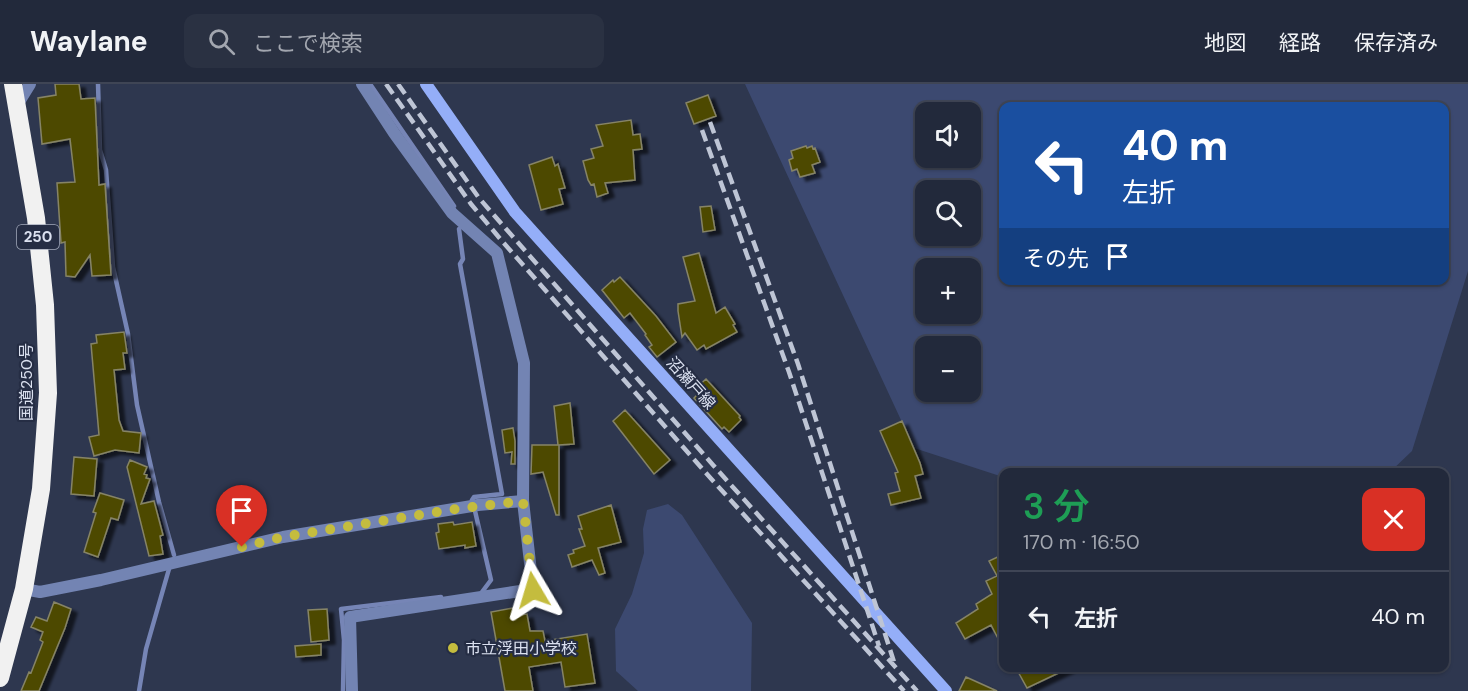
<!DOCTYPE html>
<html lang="ja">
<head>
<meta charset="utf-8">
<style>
	:root { --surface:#22293b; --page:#2a3142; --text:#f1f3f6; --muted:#a2a6af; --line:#3f4555 }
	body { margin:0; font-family:"DM Sans","Noto Sans JP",sans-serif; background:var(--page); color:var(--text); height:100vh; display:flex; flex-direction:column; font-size:22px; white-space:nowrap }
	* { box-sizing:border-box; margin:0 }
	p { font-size:20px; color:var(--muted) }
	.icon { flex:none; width:33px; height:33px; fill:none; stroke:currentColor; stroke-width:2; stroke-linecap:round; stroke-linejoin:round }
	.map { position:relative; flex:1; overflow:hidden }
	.sheet { position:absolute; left:999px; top:384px; width:450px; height:204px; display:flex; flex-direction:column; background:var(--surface); border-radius:12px; box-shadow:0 2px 4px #0004,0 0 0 2px var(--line) }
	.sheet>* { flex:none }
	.guide { position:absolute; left:999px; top:18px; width:450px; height:183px; border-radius:12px; box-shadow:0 2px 4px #0004,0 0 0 2px var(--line); background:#1a4fa0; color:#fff; overflow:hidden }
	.buttons { position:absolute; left:915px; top:18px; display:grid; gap:12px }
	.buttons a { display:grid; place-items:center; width:66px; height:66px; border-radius:12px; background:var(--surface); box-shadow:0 2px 4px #0004,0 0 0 2px var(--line); font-size:30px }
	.pin { position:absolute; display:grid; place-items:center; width:51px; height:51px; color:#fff; margin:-62px -26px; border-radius:50% 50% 50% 0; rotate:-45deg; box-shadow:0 0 6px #0007 }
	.pin .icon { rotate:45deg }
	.me { position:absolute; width:66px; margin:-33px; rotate:353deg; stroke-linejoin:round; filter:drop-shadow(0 0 4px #0008) }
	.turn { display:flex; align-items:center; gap:21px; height:126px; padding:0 24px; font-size:27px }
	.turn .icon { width:78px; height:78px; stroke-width:2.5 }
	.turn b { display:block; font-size:42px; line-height:51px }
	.then { display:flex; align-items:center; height:57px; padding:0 24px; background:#0003; gap:12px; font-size:22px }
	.round { display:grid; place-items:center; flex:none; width:63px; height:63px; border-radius:12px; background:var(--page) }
	.headline { display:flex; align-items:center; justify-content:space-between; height:102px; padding:0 24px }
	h1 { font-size:36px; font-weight:600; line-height:45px; color:#1e9e55 }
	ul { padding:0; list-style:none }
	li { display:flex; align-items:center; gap:18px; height:90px; padding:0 24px; border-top:2px solid var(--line) }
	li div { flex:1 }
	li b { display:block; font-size:22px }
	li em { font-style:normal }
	header { display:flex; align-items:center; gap:36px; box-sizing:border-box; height:84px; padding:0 30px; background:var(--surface); border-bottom:2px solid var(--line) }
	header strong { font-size:28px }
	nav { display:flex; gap:33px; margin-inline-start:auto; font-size:21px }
	.search { width:420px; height:54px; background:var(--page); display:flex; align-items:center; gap:15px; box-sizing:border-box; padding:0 21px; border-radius:12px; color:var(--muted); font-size:22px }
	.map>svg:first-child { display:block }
</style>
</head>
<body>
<header>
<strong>Waylane</strong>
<div class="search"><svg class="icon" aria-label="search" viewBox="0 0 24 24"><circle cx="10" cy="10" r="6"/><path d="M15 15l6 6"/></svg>ここで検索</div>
<nav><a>地図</a><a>経路</a><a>保存済み</a></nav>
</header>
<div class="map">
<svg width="1468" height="607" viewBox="0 0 1468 607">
	<defs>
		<filter id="shadow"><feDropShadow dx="6" dy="4" stdDeviation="1.5" flood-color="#0009"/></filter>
	</defs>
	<rect width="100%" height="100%" fill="#2e374f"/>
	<path fill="#3c4970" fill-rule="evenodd" d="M745,0h723v187l-56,180 -22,21h-386l-1,5 -89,-29zM1004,22h440v174h-440zM926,28h44v46h-44zM926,106h44v46h-44zM926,184h44v46h-44zM926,262h44v46h-44z
		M668,420l14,11 70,108 -1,68h-113l-22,-20 -1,-42 17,-35 12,-41 -1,-24 4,-19z"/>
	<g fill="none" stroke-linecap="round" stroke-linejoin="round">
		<path stroke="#7685b6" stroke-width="4.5" d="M98,0l2,66 6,20 7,97 15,67 9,71 22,97 15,53
			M370,0l84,122
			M459,145l4,30 -3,5 42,230 -28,3 -2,3
			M475,427l16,69 -9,12
			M139,607l7,-42 23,-80
			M343,607l1,-51 -3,-31 100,-12"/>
	</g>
	<path fill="#4e4a04" stroke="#868466" stroke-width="1.5" filter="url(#shadow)" d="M55,0h24l2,15 14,-1 4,87 6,-1 6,91 -19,1 -2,-21 -15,22 -9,-1 -1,-34 -4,1 -4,-60 18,-1 -5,-43 -28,5 -4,-46 18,-3z
		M708,11l8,21 -22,8 -8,-21z
		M631,36l2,15 7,-1 2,15 -9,1 2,30 -30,3 3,10 -11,4 -3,-13 -3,1 -3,-5 -5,-19 11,-3 -3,-9 12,-3 -7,-21z
		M806,62l1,2 5,-2 1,3 2,-1 5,14 -8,3 3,8 -15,4 -3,-8 -5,2 -3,-11 4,-2 -2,-7z
		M552,73l3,9 3,-2 7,24 -6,1 4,15 -22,6 -12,-45z
		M711,122l4,24 -12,2 -3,-25z
		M699,169l17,60 9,-6 10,17 -2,1 4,7 -31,17 -2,-4 -7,5 -12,-17 -3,4 -4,-26v-7l17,-3 -12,-44z
		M620,193l36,39 20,26 -19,15 -8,-10 3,-2 -7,-10 1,-1 -16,-21 -6,5 -22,-28 11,-10 1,2z
		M124,248l3,21h-4l2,16 -11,1 5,50 4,11 18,2 -2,20 -24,-3 -21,6 -5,-19 10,-2 -8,-91 6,-1 -1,-8z
		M706,295l34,37 -1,1 2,3 -12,12 -5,-5 -2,2 -28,-31 4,-4 -4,-4z
		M570,319l4,41 -15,1v70h-3l-13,-43 -12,2 1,-29h26l-4,-39z
		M625,326l45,50 -16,14 -41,-53z
		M902,337l18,42 3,11 -8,2 6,22 -30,7 -3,-11 12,-3 -5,-18 3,-1 -18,-41z
		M513,344l2,13v23h-4l1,-12 -7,1 -3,-23z
		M74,373l23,2 -3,37 -23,-2z
		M130,376l17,7 -3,7 3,1 -1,3 4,1 -9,25 13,-3 9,34 -3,1 3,18 -14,2 -22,-89z
		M100,409l24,7 -6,20 -7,-2 -13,39 -14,-5 12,-39 -3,-1z
		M611,421l10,37 -23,6 7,25 -6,2 -7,-15 -20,7 -4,-12 6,-2 -1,-3 12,-4 -6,-17h3l-4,-13z
		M453,438l1,3 18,-3 4,24 -11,2v-3l-26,4 -3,-16 3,-1 -1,-8z
		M1004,470v96l-13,-25 -26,14 -9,-16 22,-14 -2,-5 16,-10 -6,-13 11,-5 -8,-15z
		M54,518l17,7 -6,19 -26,63h-18l8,-19 2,1 12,-31 -3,-2 3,-8 -12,-5 5,-10 11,4z
		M519,523l1,8 7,-1 3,17h13l2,10 42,-7 8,49 -30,4 -4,-25 -32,5 4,24h-28l-14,-79z
		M327,525l2,31 -18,2 -3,-32z
		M321,560v11l-25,2 -1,-11z
		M1016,584h53l-42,20z
		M966,593l31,14h-38z"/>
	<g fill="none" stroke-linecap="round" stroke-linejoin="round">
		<path stroke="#7384b3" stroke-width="12" d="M17,21l13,-21
			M24,505l16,3 61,-12 182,-43 195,-32 45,-4
			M352,607l-2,-74 183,-28 -10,-88 1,-138 -27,-110 -45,-40 -58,-80 -32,-49"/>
		<path stroke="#94aef8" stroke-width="12" d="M426,0l89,128 431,479"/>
		<path stroke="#f1f1f1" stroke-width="18" d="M0,594l24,-89 17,-100 7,-96 -3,-88 -9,-87 -23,-134"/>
		<path stroke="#bec5d5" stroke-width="4.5" stroke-dasharray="12 6" stroke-linecap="butt" d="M386,0l85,120 31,37 203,231 199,219
			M398,0l81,114 28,32 206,235 204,226
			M710,38l88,242 97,301
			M702,46l87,242 90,274"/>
	</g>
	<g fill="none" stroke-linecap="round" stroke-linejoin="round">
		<path stroke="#c4bc3e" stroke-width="10" stroke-dasharray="0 18" d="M242,463l41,-10 173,-28 67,-8 10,89"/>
	</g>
	<circle fill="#c4bc3e" stroke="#252d44" stroke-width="2" cx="453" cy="564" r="6"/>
	<g text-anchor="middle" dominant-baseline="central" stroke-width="4.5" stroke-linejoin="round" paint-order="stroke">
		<rect fill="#252d44" stroke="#a4abbc" stroke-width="1.5" x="17" y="141" width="42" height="24" rx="4.5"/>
		<g font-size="15" font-weight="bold" fill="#dbe1f0">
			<text x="38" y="153">250</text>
		</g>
		<g font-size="16" fill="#dbe1f0" stroke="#252d44">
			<text transform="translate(26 298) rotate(-90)">国道250号</text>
			<text transform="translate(691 299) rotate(48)">沼瀬戸線</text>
		</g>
		<g font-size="16" fill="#dbe1f0" stroke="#252d44" text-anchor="start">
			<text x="465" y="564">市立浮田小学校</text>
		</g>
	</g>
</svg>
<div class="buttons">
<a><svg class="icon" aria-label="sound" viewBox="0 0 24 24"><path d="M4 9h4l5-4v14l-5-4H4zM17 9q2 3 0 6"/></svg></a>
<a><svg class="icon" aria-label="search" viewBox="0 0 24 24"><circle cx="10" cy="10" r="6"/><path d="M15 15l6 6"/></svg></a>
<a>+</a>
<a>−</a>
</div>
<div class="pin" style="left:242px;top:463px;background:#d93025"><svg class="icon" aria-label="arrive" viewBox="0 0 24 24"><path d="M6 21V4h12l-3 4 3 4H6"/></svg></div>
<svg class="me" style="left:533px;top:506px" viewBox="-20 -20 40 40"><path d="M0-17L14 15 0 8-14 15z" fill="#c4bc3e" stroke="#fff" stroke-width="4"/></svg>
<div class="guide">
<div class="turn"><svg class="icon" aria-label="left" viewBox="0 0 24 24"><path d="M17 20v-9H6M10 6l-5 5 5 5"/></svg><div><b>40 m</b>左折</div></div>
<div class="then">その先<svg class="icon" aria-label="arrive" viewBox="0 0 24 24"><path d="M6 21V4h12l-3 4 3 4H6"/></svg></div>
</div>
<section class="sheet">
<div class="headline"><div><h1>3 分</h1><p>170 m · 16:50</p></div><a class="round" style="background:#d93025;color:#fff"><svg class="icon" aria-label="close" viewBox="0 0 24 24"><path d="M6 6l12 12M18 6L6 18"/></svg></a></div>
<ul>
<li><svg class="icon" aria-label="left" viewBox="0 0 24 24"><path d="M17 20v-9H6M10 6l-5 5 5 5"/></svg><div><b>左折</b></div><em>40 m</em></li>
</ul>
</section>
</div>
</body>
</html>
